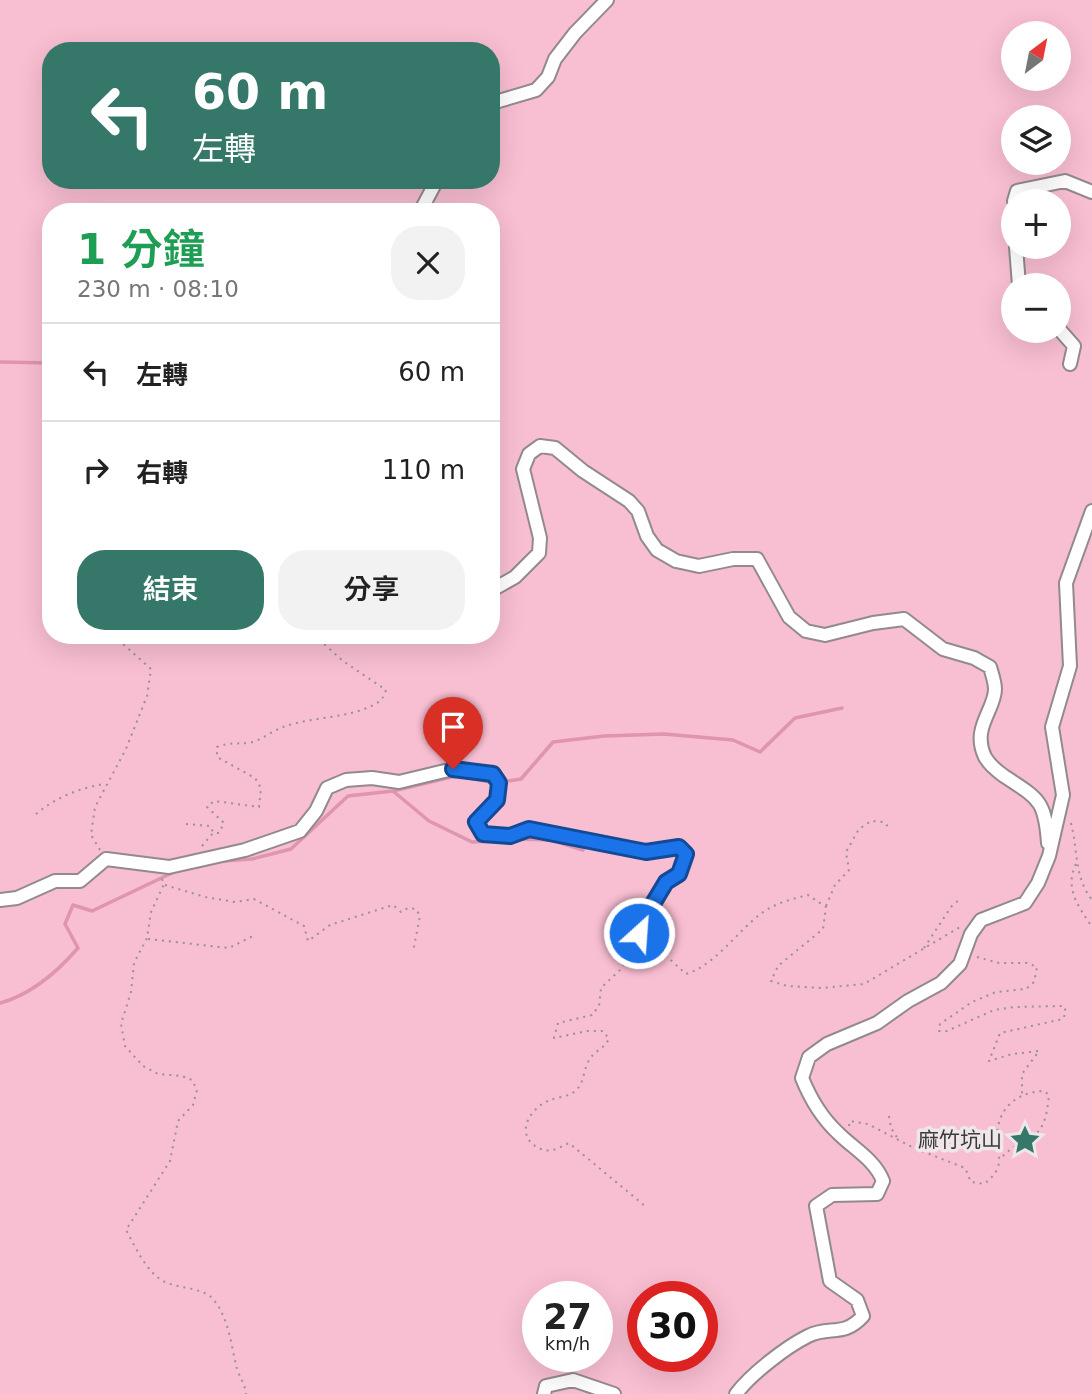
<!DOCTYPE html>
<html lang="zh-TW">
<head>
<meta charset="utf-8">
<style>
	:root { --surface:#fff; --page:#f2f2f2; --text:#222; --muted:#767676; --line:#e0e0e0; --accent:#357769 }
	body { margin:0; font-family:"DejaVu Sans","Noto Sans TC",sans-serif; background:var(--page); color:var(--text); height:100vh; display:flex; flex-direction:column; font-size:26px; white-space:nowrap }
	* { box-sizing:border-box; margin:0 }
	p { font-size:23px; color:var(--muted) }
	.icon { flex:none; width:38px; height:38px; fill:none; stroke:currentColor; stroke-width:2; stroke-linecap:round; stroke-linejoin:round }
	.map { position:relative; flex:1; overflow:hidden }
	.drawer { position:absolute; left:42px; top:203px; width:458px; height:441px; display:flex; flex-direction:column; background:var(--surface); border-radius:28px; box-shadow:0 7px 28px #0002 }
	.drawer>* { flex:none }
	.banner { position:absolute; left:42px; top:42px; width:458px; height:147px; border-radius:28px; box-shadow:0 7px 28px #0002; background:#357769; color:#fff; overflow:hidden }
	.needle { width:46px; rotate:32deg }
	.buttons { position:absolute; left:1001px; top:21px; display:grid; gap:14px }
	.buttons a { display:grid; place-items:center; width:70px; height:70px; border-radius:50%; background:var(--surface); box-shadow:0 7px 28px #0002; font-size:35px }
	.speed { position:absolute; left:522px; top:1281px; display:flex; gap:14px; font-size:35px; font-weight:700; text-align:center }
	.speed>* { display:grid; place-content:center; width:91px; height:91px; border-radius:50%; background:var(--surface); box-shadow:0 7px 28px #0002; line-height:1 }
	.speed small { font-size:18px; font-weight:400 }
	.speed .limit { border:10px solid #d22; background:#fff; color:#111 }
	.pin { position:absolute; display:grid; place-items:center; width:60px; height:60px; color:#fff; margin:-72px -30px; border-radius:50% 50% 50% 0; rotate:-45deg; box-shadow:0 0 7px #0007 }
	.pin .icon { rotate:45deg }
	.me { position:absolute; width:77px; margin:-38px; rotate:26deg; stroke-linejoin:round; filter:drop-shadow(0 0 5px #0008) }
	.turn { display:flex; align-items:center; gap:24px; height:147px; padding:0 35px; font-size:32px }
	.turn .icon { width:91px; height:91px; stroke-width:2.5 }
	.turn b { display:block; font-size:49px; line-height:60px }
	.round { display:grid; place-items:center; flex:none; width:74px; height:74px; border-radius:28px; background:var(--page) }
	.headline { display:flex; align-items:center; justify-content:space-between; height:119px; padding:0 35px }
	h1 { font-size:42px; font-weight:600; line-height:52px; color:#1e9e55 }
	.action { display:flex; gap:14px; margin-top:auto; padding:14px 35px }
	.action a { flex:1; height:80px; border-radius:28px; background:var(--accent); color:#fff; font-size:28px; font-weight:600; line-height:80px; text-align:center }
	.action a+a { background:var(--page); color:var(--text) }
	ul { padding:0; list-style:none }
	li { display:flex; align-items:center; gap:21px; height:98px; padding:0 35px; border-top:2px solid var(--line) }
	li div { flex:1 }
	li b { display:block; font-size:26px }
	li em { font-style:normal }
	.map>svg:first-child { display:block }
</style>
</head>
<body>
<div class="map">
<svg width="1092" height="1394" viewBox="0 0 1092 1394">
	<rect width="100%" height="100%" fill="#eee6e9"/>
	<path fill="#f8bed1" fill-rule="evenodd" d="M0,0h1092v1394h-1092zM1013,33h46v46h-46zM51,51h441v129h-441zM1013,117h46v46h-46zM1013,201h46v46h-46zM51,212h441v423h-441zM1013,285h46v46h-46zM537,1297h60v59h-60zM642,1297h60v59h-60z"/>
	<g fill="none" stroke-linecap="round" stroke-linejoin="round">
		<path stroke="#df94af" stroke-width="3.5" d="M0,362l51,1
			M467,777l27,6
			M501,782l20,-3 32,-37 51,-6 60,-2 69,6 27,12 35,-34 47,-10
			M393,791l36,30 43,21 23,-1
			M517,839l34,1 32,10
			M223,861l29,-2 39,-10 57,-53 45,-5 67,-16
			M0,1003c30,-8 58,-32 78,-55l-13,-24 8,-19 19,6 82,-39"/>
		<g stroke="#928a8c" stroke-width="16">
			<path id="minor" d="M492,103l44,-13 12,-13 7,-18 20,-26 32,-33
				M1014,201l3,-10 48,-10 27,11
				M420,212l17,-32
				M1016,247l3,38
				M1059,329l15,17 -4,18
				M492,590l23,-13 24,-24 1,-15 -17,-69 6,-15 11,-8 15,2 28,23 46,30 9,10 9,25 10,14 19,11 23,5 34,-7h24l32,58 17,14 19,4 48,-12 31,-4 39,30 31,9 16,9c2,7 5,15 5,22 0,21 -24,39 -10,68 4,7 12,14 19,19 35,23 41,24 44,67
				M0,900l17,-2 38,-17h25l26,-22 63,8 76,-17 55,-19 16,-20 11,-23 19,-8 26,-2 27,4 54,-13 40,5 6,9 -2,17 -21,22 7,12 27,2 19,-7 117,23 33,-5 7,7 -7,20 -13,8 -19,30 -8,21
				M544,1394l2,-8 27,-6 41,14
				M736,1394c15,-20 50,-47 72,-58 22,-11 35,2 55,-20l-6,-16 -27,-19 -14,-75 16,-11 45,-1 6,-13c-8,-21 -29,-32 -45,-48 -16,-15 -28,-35 -36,-55l7,-21 18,-13 50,-21 31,-22 33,-18 19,-19 11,-30 10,-14 44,-17 13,-20 11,-27 14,-61 -11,-68 18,-61 -4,-83 26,-72"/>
		</g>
		<path stroke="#979294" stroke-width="2" stroke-dasharray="2 5" stroke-linecap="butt" d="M36,814c19,-16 43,-26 68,-30
			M1071,823c7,27 3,54 21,77
			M186,824l24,2 3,6
			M202,846l11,-13h6l5,-10 -17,-16 7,-6 45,6 2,-19 -6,-10 -38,-21v-10c13,-5 20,-3 32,-4 11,-2 23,-12 34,-16 30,-11 67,-8 94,-24 5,-3 7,-7 9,-13l-43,-29 -29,-26
			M100,850l-9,-15 4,-28 31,-58 21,-53 4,-27 -38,-34
			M1076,864c-12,25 3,43 16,63
			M162,879l2,5 -13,28 -4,26 -13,25 -3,29 -10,32 4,22 18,20 15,8 24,2 10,4 5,10 -4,15 -15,16 -8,40 -44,69c9,16 21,44 39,52 13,6 36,6 46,15 18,18 20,49 26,72 3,9 8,15 9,25
			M165,885l40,12 30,5 19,-3 50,27 4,15 22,-16 63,-20 8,7 7,-4 8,1 4,7 -7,36
			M826,906l9,-21 14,-15 -3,-18 13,-23 12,-8 13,1 6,7
			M148,939l81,9 26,-13
			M650,941l36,33c31,-10 50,-42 76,-61 13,-10 30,-14 46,-18l18,12 -3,22 -45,37 -7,15 16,5 35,2 42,-4 96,-57
			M633,945l-11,23 -21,20 -2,18 -7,9 -34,8 -4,15 33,-7h16l6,8c-6,11 -16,12 -21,23 -5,10 -4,22 -13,29 -6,6 -17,6 -25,9 -12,4 -26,19 -24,32 1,8 6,13 13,16 11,6 19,0 30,-5l76,63
			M924,948l27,-41 10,-9
			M977,957l22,6h28l10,4 -3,15 -8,7 -30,3 -24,10 -32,22 -1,7h8l47,-21 20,-3 50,-1 2,6 -3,7 -63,14 -11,28 23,-7 27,-3 -17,23v20
			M889,1116l2,12 7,11
			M849,1126l1,-5 18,3 46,24 51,20 6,14 13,2c6,-5 11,-9 14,-17 3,-9 -1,-18 -1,-27 -1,-30 18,-48 47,-49l5,4c-5,54 -21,34 -49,64"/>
		<use href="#minor" stroke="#fff" stroke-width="12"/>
	</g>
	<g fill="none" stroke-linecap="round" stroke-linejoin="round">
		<g stroke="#114b97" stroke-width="18">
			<path id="route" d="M453,769l40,5 6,9 -2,17 -21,22 7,12 27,2 19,-7 117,23 33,-5 7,7 -7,20 -13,8 -18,30 -9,21"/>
		</g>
		<use href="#route" stroke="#1a73e8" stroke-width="12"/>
	</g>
	<defs>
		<g id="sight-bare" transform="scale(2.415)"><path d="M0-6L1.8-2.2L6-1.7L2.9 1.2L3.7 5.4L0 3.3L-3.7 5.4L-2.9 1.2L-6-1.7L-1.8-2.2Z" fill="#357769" stroke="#eee6e9" stroke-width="2.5" paint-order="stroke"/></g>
	</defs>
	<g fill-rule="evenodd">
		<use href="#sight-bare" x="1025" y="1140"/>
	</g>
	<g text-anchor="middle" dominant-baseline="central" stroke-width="7" stroke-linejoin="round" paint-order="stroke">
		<g font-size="21" fill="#3d3a3b" stroke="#eee6e9" text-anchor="end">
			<text x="1002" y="1140">麻竹坑山</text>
		</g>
	</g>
</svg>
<div class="buttons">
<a><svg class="needle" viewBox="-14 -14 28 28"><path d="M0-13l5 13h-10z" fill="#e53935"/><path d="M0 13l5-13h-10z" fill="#767676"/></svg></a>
<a><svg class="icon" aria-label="layers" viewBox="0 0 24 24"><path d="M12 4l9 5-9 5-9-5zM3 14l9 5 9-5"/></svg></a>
<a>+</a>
<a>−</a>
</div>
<div class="speed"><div>27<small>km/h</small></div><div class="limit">30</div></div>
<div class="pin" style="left:453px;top:769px;background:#d93025"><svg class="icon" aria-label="arrive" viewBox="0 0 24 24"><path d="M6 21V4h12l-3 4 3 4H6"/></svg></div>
<svg class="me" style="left:639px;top:933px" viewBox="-20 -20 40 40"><circle r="17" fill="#1a73e8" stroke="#fff" stroke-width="3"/><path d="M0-11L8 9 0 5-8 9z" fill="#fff"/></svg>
<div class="banner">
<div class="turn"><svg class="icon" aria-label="left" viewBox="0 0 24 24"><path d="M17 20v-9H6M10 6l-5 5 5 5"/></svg><div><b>60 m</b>左轉</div></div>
</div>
<section class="drawer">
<div class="headline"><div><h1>1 分鐘</h1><p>230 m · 08:10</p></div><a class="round"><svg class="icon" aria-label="close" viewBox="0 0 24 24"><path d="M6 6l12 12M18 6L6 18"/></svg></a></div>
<ul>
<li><svg class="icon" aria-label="left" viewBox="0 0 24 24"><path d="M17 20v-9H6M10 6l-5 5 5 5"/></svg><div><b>左轉</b></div><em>60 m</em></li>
<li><svg class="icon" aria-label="right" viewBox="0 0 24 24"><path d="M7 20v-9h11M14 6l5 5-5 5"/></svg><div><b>右轉</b></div><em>110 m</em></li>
</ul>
<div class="action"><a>結束</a><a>分享</a></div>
</section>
</div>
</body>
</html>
